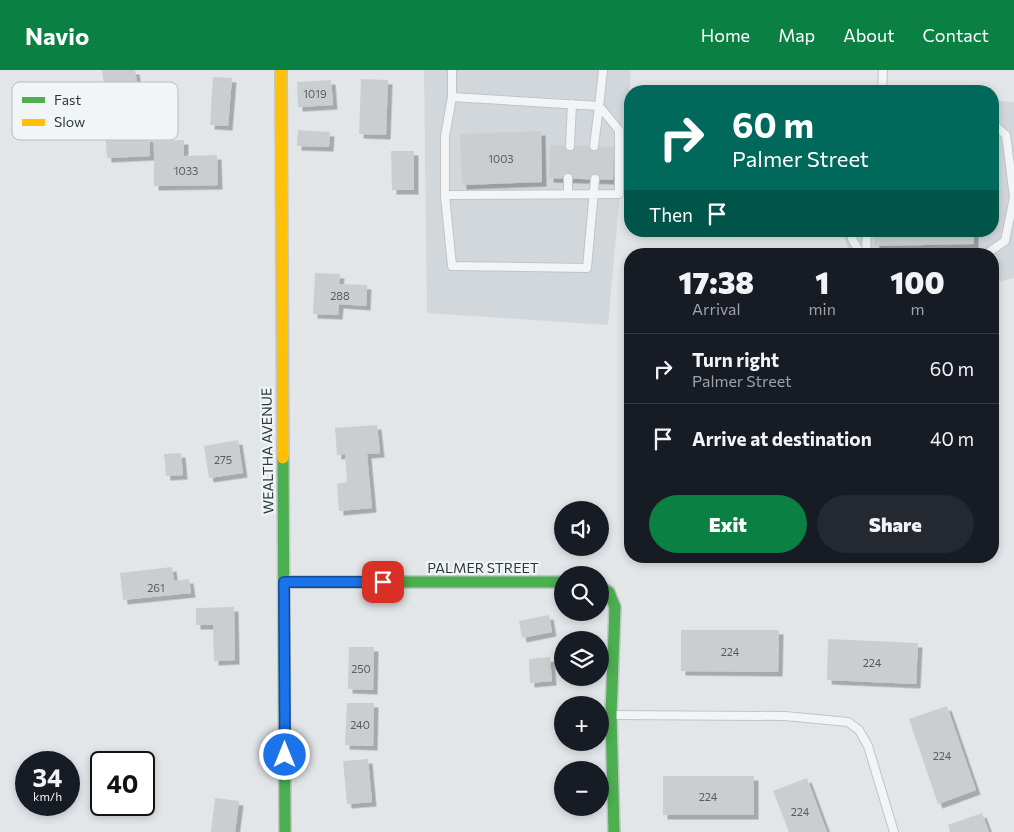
<!DOCTYPE html>
<html lang="en">
<head>
<meta charset="utf-8">
<style>
	:root { --surface:#171b24; --page:#242831; --text:#f1f3f6; --muted:#9ea1a6; --line:#363941; --accent:#0b8043 }
	body { margin:0; font-family:Commissioner,sans-serif; background:var(--page); color:var(--text); height:100vh; display:flex; flex-direction:column; font-size:19px; white-space:nowrap }
	* { box-sizing:border-box; margin:0 }
	p { font-size:16px; color:var(--muted) }
	.icon { flex:none; width:28px; height:28px; fill:none; stroke:currentColor; stroke-width:2; stroke-linecap:round; stroke-linejoin:round }
	.map { position:relative; flex:1; overflow:hidden }
	.side { position:absolute; left:624px; top:178px; width:375px; height:315px; display:flex; flex-direction:column; background:var(--surface); border-radius:20px; box-shadow:0 2px 8px #0003 }
	.side>* { flex:none }
	.guide { position:absolute; left:624px; top:15px; width:375px; height:152px; border-radius:20px; box-shadow:0 2px 8px #0003; background:#00695c; color:#fff; overflow:hidden }
	.tools { position:absolute; left:554px; top:431px; display:grid; gap:10px }
	.tools a { display:grid; place-items:center; width:55px; height:55px; border-radius:50%; background:var(--surface); box-shadow:0 2px 8px #0003; font-size:25px }
	.speed { position:absolute; left:15px; top:681px; display:flex; gap:10px; font-size:25px; font-weight:700; text-align:center }
	.speed>* { display:grid; place-content:center; width:65px; height:65px; border-radius:50%; background:var(--surface); box-shadow:0 2px 8px #0003; line-height:1 }
	.speed small { font-size:12px; font-weight:400 }
	.speed .limit { border:2px solid #111; border-radius:8px; background:#fff; color:#111 }
	.pin { position:absolute; display:grid; place-items:center; width:42px; height:42px; color:#fff; margin:-21px; border-radius:10px; box-shadow:0 2px 8px #0006 }
	.me { position:absolute; width:55px; margin:-28px; rotate:0deg; stroke-linejoin:round; filter:drop-shadow(0 0 4px #0008) }
	.turn { display:flex; align-items:center; gap:18px; height:105px; padding:0 25px; font-size:22px }
	.turn .icon { width:65px; height:65px; stroke-width:2.5 }
	.turn b { display:block; font-size:35px; line-height:42px }
	.then { display:flex; align-items:center; height:48px; padding:0 25px; background:#0003; gap:10px; font-size:19px }
	.eta { display:flex; justify-content:space-evenly; align-items:center; height:85px; text-align:center }
	.eta b { font-size:30px; font-weight:800; line-height:35px }
	.cta { display:flex; gap:10px; margin-top:auto; padding:10px 25px }
	.cta a { flex:1; height:58px; border-radius:30px; background:var(--accent); color:#fff; font-size:20px; font-weight:800; line-height:58px; text-align:center }
	.cta a+a { background:var(--page); color:var(--text) }
	ul { padding:0; list-style:none }
	li { display:flex; align-items:center; gap:15px; height:70px; padding:0 25px; border-top:1px solid var(--line) }
	li div { flex:1 }
	li b { display:block; font-size:19px }
	li em { font-style:normal }
	header { display:flex; align-items:center; gap:30px; box-sizing:border-box; height:70px; padding:0 25px; background:var(--accent); color:#fff }
	header strong { font-size:24px }
	nav { display:flex; gap:28px; margin-inline-start:auto; font-size:18px }
	.map>svg:first-child { display:block }
</style>
</head>
<body>
<header>
<strong>Navio</strong>
<nav><a>Home</a><a>Map</a><a>About</a><a>Contact</a></nav>
</header>
<div class="map">
<svg width="1014" height="762" viewBox="0 0 1014 762">
	<defs>
		<filter id="shadow"><feDropShadow dx="4.5" dy="4.5" stdDeviation="0" flood-color="#0004"/></filter>
	</defs>
	<rect width="100%" height="100%" fill="#e3e6e8"/>
	<path fill="#d2d7db" d="M424,0h207l-23,255 -181,-12z
		M993,31l21,1v176l-21,5 -1,-29h-142l-8,-23h150z"/>
	<path fill="#cbced0" filter="url(#shadow)" d="M102,0h33l4,25 -33,5z
		M213,7l19,1 -4,48 -18,-1z
		M361,9l27,1 -2,55 -27,-1z
		M331,10l2,25 -35,2 -1,-25z
		M127,40l1,28 21,-1 1,19 -43,2 -3,-47z
		M298,60l32,2 -1,15 -32,-1z
		M541,61l1,51 -80,3 -2,-51z
		M184,70v16l33,-1 1,30 -64,1v-45z
		M550,75l64,2 -1,33 -64,-2z
		M391,81h23v39h-22z
		M874,161h100v13l-99,2z
		M315,203l25,1 -1,10 28,1 -1,21 -27,-2 -1,11 -25,-1z
		M377,355l3,28 -13,1 5,54 -33,3 -2,-27 10,-2 -2,-28 -8,1 -2,-27z
		M238,370l5,33 -34,5 -5,-32z
		M181,383l2,22 -17,1 -2,-22z
		M172,497l2,14 15,-2 2,14 -68,7 -3,-27z
		M234,537l1,53 -21,1 -1,-36h-17v-17z
		M549,545l3,17 -30,6 -3,-17z
		M681,560h98l-1,42 -97,-1z
		M828,569l90,4 -2,41 -89,-4z
		M349,577h25l-1,43 -25,-1z
		M550,587l2,24 -22,2 -1,-24z
		M347,633h27l-1,43 -28,-1z
		M947,636l29,84 -38,14 -29,-85z
		M368,689l4,43 -25,2 -4,-43z
		M663,706h91v39h-91z
		M807,708l20,54h-38l-16,-41z
		M215,728l24,3 -4,31h-24z
		M982,743l7,19h-39l-2,-7z"/>
	<g fill="none" stroke-linecap="round" stroke-linejoin="round">
		<g stroke="#c1c4c6" stroke-width="10">
			<path id="lane" d="M452,0v27l147,9 4,-36
				M882,21l1,-21
				M452,27l-7,39v59l174,-1v-64l-20,-24
				M992,53l14,12 8,62
				M570,76l2,-42
				M594,76l5,-40
				M568,124v-16
				M445,125l7,71 135,2 8,-89
				M853,161l-1,8 9,15
				M866,184l1,-23
				M986,184l19,-13 9,-44
				M612,645l173,1 63,6 11,8 9,16 26,86"/>
		</g>
		<g stroke="#c1c4c6" stroke-width="14">
			<path id="fast" d="M283,388l2,374
				M284,512h278
				M600,516l9,6 6,15 -4,108 3,117"/>
		</g>
		<g stroke="#c1c4c6" stroke-width="14">
			<path id="slow" d="M281,0l2,388"/>
		</g>
		<use href="#lane" stroke="#f2f4f5" stroke-width="8"/>
		<use href="#fast" stroke="#4caf50" stroke-width="11"/>
		<use href="#slow" stroke="#ffc107" stroke-width="11"/>
	</g>
	<g fill="none" stroke-linecap="round" stroke-linejoin="round">
		<g stroke="#114b97" stroke-width="12">
			<path id="route" d="M285,685l-1,-173h99"/>
		</g>
		<use href="#route" stroke="#1a73e8" stroke-width="9"/>
	</g>
	<g text-anchor="middle" dominant-baseline="central" stroke-width="4.5" stroke-linejoin="round" paint-order="stroke">
		<g font-size="11" fill="#545f64">
			<text x="315" y="23">1019</text>
			<text x="501" y="88">1003</text>
			<text x="186" y="100">1033</text>
			<text x="340" y="225">288</text>
			<text x="223" y="389">275</text>
			<text x="156" y="517">261</text>
			<text x="730" y="581">224</text>
			<text x="872" y="592">224</text>
			<text x="361" y="598">250</text>
			<text x="360" y="654">240</text>
			<text x="942" y="685">224</text>
			<text x="708" y="726">224</text>
			<text x="800" y="741">224</text>
		</g>
		<g font-size="14" fill="#2b393f" stroke="#f1f5f6">
			<text transform="translate(267 381) rotate(-91)">WEALTHA AVENUE</text>
			<text x="483" y="497">PALMER STREET</text>
		</g>
	</g>
	<rect x="12" y="12" width="166" height="58" rx="8" fill="#f1f5f6" stroke="#b6bdbf" stroke-width="1"/>
	<rect x="22" y="27" width="23" height="6" fill="#4caf50"/>
	<rect x="22" y="49" width="23" height="7" fill="#ffc107"/>
	<g font-size="14" fill="#2b393f">
		<text x="54" y="35">Fast</text>
		<text x="54" y="57">Slow</text>
	</g>
</svg>
<div class="tools">
<a><svg class="icon" aria-label="sound" viewBox="0 0 24 24"><path d="M4 9h4l5-4v14l-5-4H4zM17 9q2 3 0 6"/></svg></a>
<a><svg class="icon" aria-label="search" viewBox="0 0 24 24"><circle cx="10" cy="10" r="6"/><path d="M15 15l6 6"/></svg></a>
<a><svg class="icon" aria-label="layers" viewBox="0 0 24 24"><path d="M12 4l9 5-9 5-9-5zM3 14l9 5 9-5"/></svg></a>
<a>+</a>
<a>−</a>
</div>
<div class="speed"><div>34<small>km/h</small></div><div class="limit">40</div></div>
<div class="pin" style="left:383px;top:512px;background:#d93025"><svg class="icon" aria-label="arrive" viewBox="0 0 24 24"><path d="M6 21V4h12l-3 4 3 4H6"/></svg></div>
<svg class="me" style="left:285px;top:685px" viewBox="-20 -20 40 40"><circle r="17" fill="#1a73e8" stroke="#fff" stroke-width="3"/><path d="M0-11L8 9 0 5-8 9z" fill="#fff"/></svg>
<div class="guide">
<div class="turn"><svg class="icon" aria-label="right" viewBox="0 0 24 24"><path d="M7 20v-9h11M14 6l5 5-5 5"/></svg><div><b>60 m</b>Palmer Street</div></div>
<div class="then">Then<svg class="icon" aria-label="arrive" viewBox="0 0 24 24"><path d="M6 21V4h12l-3 4 3 4H6"/></svg></div>
</div>
<section class="side">
<div class="eta">
<div><b>17:38</b><p>Arrival</p></div>
<div><b>1</b><p>min</p></div>
<div><b>100</b><p>m</p></div>
</div>
<ul>
<li><svg class="icon" aria-label="right" viewBox="0 0 24 24"><path d="M7 20v-9h11M14 6l5 5-5 5"/></svg><div><b>Turn right</b><p>Palmer Street</p></div><em>60 m</em></li>
<li><svg class="icon" aria-label="arrive" viewBox="0 0 24 24"><path d="M6 21V4h12l-3 4 3 4H6"/></svg><div><b>Arrive at destination</b></div><em>40 m</em></li>
</ul>
<div class="cta"><a>Exit</a><a>Share</a></div>
</section>
</div>
</body>
</html>
